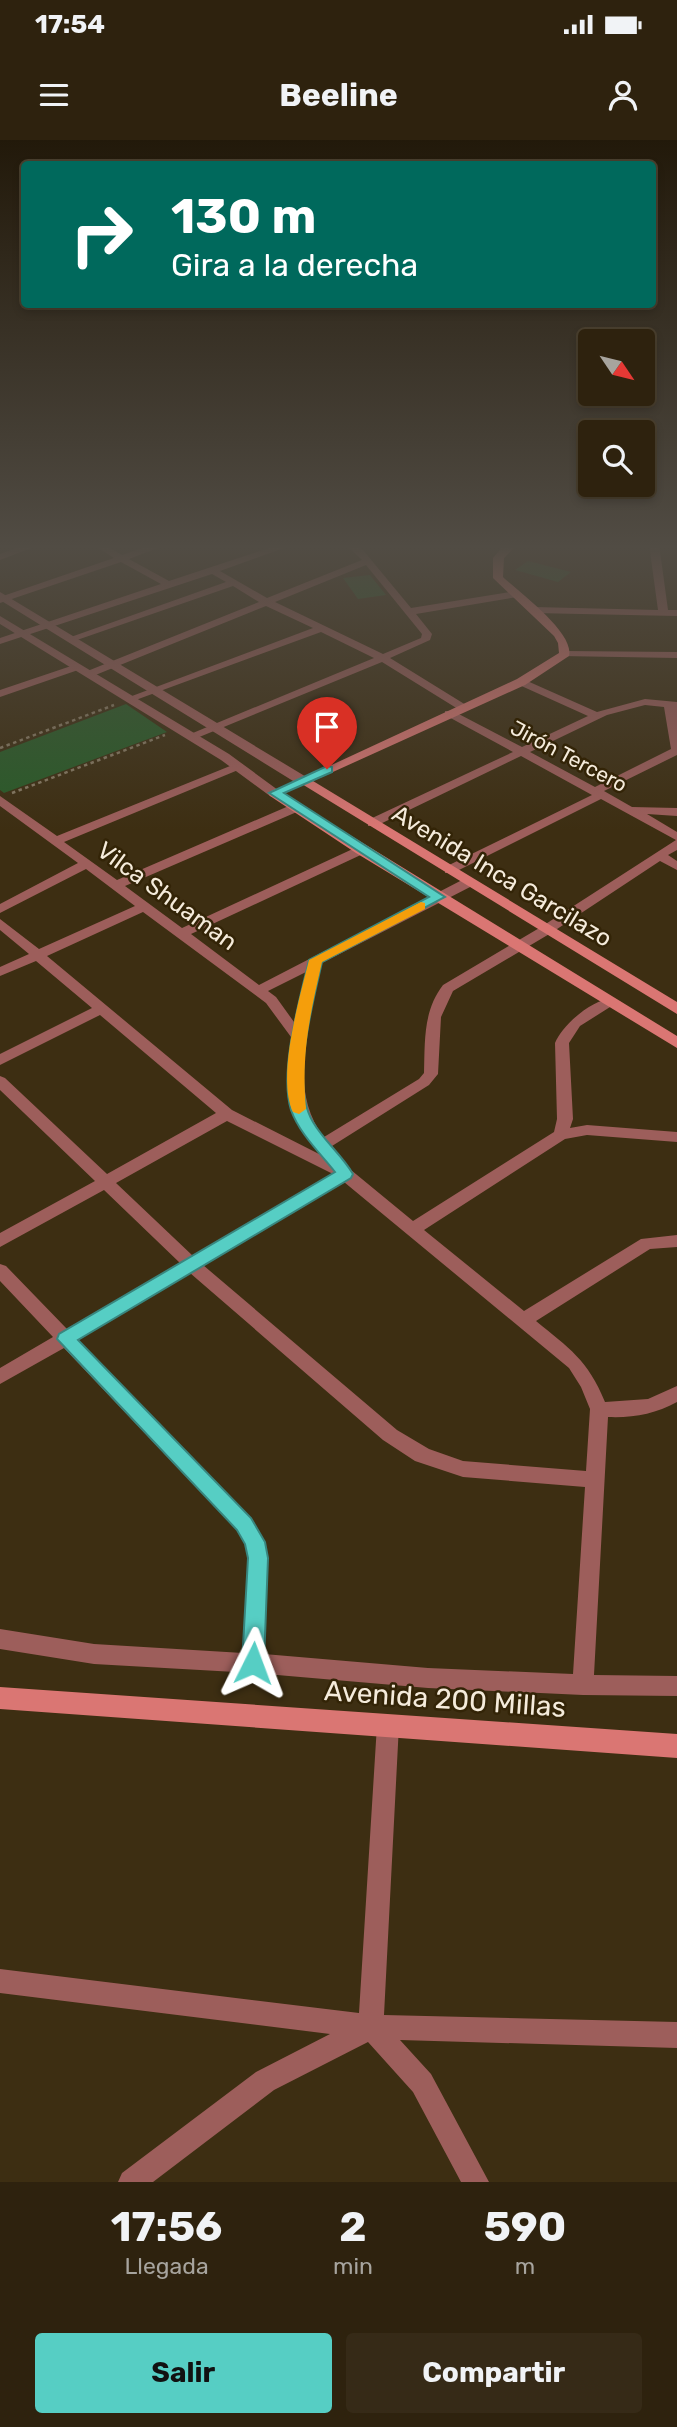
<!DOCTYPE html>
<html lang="es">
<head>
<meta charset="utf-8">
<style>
	:root { --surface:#2e220e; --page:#362a17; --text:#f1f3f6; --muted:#a7a49e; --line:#493f2e; --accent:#56cec4 }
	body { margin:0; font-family:Rubik,sans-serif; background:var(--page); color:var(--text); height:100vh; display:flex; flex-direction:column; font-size:26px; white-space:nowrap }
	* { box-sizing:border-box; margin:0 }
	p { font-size:23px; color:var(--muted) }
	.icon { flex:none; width:38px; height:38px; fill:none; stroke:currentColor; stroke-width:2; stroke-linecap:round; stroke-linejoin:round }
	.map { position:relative; height:2042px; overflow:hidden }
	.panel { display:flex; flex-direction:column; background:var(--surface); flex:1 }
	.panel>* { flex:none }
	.guide { position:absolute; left:21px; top:21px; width:635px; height:147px; border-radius:7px; box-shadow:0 4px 10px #0003,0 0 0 2px var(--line); background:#00695c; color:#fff; overflow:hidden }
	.needle { width:46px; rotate:125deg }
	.fabs { position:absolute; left:578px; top:189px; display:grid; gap:14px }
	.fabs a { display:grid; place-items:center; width:77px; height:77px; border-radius:7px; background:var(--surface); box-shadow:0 4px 10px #0003,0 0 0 2px var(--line); font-size:35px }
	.pin { position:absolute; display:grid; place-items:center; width:60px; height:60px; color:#fff; margin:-72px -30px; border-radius:50% 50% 50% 0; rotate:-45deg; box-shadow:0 0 7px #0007 }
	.pin .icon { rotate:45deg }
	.me { position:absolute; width:77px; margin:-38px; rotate:3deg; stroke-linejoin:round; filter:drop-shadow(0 0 5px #0008) }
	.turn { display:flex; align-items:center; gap:24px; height:147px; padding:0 35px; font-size:32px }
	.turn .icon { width:91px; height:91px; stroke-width:2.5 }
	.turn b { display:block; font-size:49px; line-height:60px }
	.eta { display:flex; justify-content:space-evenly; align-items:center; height:119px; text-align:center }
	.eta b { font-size:42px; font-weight:700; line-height:49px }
	.action { display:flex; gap:14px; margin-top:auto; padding:14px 35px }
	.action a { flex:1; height:80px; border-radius:7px; background:var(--accent); color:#111; font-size:28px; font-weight:700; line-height:80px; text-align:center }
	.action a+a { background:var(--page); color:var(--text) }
	.status { display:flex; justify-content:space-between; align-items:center; height:49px; padding:0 35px; background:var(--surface); direction:ltr }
	.status svg { height:19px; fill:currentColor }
	header { display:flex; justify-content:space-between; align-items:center; height:91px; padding:0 35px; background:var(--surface); font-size:32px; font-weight:700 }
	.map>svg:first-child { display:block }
</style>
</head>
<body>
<div class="status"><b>17:54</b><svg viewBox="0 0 49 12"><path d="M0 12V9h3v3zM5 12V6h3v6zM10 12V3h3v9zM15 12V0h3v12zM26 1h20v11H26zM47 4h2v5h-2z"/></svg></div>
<header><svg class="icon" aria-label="menu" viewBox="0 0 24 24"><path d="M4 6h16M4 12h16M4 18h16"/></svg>Beeline<svg class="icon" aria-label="person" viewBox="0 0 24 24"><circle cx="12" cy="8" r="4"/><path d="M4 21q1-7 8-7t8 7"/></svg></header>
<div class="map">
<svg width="677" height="2042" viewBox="0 0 677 2042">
	<rect width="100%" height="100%" fill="#3d2e12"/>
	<path fill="#295b28" d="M528,421l43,11 -13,10 -43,-12z
		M370,435l16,20 -28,4 -15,-21z
		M126,564l41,28 -163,61 -4,-3v-38z"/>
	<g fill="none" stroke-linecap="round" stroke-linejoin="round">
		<path stroke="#877a63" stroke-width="2.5" stroke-dasharray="3.5 3.5" stroke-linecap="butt" d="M0,608l114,-43
			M12,653l153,-58"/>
		<path fill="#9d5e5b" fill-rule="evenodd" d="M28,404h14l-42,16v-6z
			M92,404h11l19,11 32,-11h14l-39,15 40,22 112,-37h14l-75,27 47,27 95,-38 -17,-16h10l8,6 48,58 106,-17 5,3 -5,3 -101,17 16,20 -2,6 -40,18 76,47v4h-8l-76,-47 -190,78 -4,-1v-4l186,-77 -53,-26 -188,69 -9,-2 189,-71 -47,-22 -173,70h-8v-4l174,-70 -26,-16 -156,54 -9,-2 158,-56 -14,-8 -212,70v-6l161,-54 -40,-22 -121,41v-6l114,-39zM366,425l56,69 -1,4 -38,16 -108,-52z
			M649,404h10l9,66h9v6l-143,-3 -5,-3 5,-3 124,3z
			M565,511l112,1v6l-116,-2v-4z
			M77,524l5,3 -1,2 -81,28v-7z
			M517,540h8l72,32 48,-13 32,3v53l-73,36 28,16 45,1v8l-30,-2 30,18v18l-9,5 9,6v9l-17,-9 -109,72 -98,58 -12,26 -3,57 -9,11 -97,61 19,24 62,51 141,-89 3,-13 -2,-76c7,-18 41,-48 61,-44l2,3 -38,24 -11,17 4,76 -3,9 17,-3 90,7v10l-90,-7 -22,4 -141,91 100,81 117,-72 36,-4v12l-27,2 -114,72c33,27 52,39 69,81l43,-3 29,-13v16c-22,12 -44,16 -69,15l-14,258 83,1v20l-94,-1 -155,-7 -175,-15 -159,-9 -94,-15v-20l94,15 149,9 5,-95 -3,-14 -8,-14 -173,-182 -64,36v-16l53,-31 -53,-56v-17l6,2 61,63 113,-66 -76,-73 -104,57v-14l95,-52 -95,-91v-14l5,2 102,96 109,-61 -116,-98 -100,50v-11l92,-46 -56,-47 -36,15v-9l29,-13 -29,-24v-11l39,30 96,-43 -49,-37 -86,44v-9l78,-41 -78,-57v-10l57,40 178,-72h8v4l-179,74 53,38 174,-75h8v6l-174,75 57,42 175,-81h8v6l-174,81 68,51 205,-106h10v6l-152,78c-12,54 -36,126 2,174l95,-58 5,-6c1,-32 -1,-62 19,-88l98,-58 135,-87 -75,-41 -148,74h-8v-6l147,-72 -71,-39 -145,70h-8v-6l145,-68 -68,-37v-4h8l69,36 66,-31 -71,-32zM645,565l19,2 7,42 -76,38 -65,-35 77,-37zM143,772l123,91 25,34 -2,60 10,29 22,29 -89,-45 -185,-154zM306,832l-12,50 -18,-25 -8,-6zM227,981l106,53 -140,82 -77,-73zM344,1042l225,186 12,19 9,22 -4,62 -123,-10 -34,-12 -32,-19 -194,-165zM190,1133l193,167 32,21 48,16 122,10 -12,187 -145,-6 -164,-14 4,-96 -3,-16 -14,-24 -173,-178z
			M303,637l4,2v4l-28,13 -4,1 -6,-4z
			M388,1575l8,3 3,7 -15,290 293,7v26l-277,-8 31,34 58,108h-28l-48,-90 -45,-50 -94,48 -121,92h-35l4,-9 134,-101 74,-38 -330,-41v-24l359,44 18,-288 3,-7z"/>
		<path fill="#9d5e5b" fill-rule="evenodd" d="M0,452l308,186 1,3 -1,3h-10l-298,-184z
			M0,476l229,138 53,39 -7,4 -5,-1 -49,-36 -221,-136z"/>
		<path fill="#da7673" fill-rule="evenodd" d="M505,404h13l-14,14 -1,19c17,16 72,56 66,79l-44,29 -212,96 364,221v12l-380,-233 220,-102 42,-26 -1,-10 -4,-7 -61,-58v-20z
			M275,649l402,247v12l-321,-195 -86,-57 -2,-3z
			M0,1547l677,47v24l-677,-49z"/>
	</g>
	<linearGradient id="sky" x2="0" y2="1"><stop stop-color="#22190a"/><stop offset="0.59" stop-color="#514c44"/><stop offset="1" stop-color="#514c44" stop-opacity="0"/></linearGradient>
	<rect width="677" height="690" fill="url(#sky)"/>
	<path fill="#56cec4" stroke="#38867f" stroke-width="2" d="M327,626l5,1v5l-48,21 161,104 -123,65c-9,40 -32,123 -9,160 11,19 29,33 40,52l-2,4 -273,162 173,178 14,24 3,16 -4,105 -4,7 -7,3 -8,-3 -3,-7 6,-105 -3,-14 -8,-14 -180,-191 2,-5 276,-162c-15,-19 -36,-39 -44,-62 -12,-39 9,-111 18,-150l120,-63 -160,-104z"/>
	<path fill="#f59e0b" d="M421,762l4,1v6l-103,53c-12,52 -21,92 -16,147l-7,5 -6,-2c-17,-35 7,-115 16,-152z"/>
	<g text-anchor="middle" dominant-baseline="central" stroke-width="5" stroke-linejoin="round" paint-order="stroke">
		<g font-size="21" fill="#f5ebdb" stroke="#332407">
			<text transform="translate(569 616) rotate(28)">Jirón Tercero</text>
		</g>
		<g font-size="24" fill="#f5ebdb" stroke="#332407">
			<text transform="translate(502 736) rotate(31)">Avenida Inca Garcilazo</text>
			<text transform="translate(167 756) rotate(36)">Vilca Shuaman</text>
		</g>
		<g font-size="28" fill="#f5ebdb" stroke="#332407">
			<text transform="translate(445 1559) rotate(4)">Avenida 200 Millas</text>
		</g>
	</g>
</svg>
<div class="fabs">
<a><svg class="needle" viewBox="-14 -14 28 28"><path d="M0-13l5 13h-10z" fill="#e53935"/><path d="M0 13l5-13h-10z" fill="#a7a49e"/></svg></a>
<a><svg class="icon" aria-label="search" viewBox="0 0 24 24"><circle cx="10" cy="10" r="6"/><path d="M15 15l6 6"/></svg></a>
</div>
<div class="pin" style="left:327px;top:629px;background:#d93025"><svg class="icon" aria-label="arrive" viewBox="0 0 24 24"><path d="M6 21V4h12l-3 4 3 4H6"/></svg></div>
<svg class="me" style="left:253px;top:1523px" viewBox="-20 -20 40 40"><path d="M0-17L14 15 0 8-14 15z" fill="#56cec4" stroke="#fff" stroke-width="4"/></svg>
<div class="guide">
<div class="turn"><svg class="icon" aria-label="right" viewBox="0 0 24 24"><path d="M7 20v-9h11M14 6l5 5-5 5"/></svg><div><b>130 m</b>Gira a la derecha</div></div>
</div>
</div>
<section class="panel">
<div class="eta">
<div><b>17:56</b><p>Llegada</p></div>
<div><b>2</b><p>min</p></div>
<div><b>590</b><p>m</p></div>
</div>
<div class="action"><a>Salir</a><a>Compartir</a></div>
</section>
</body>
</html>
